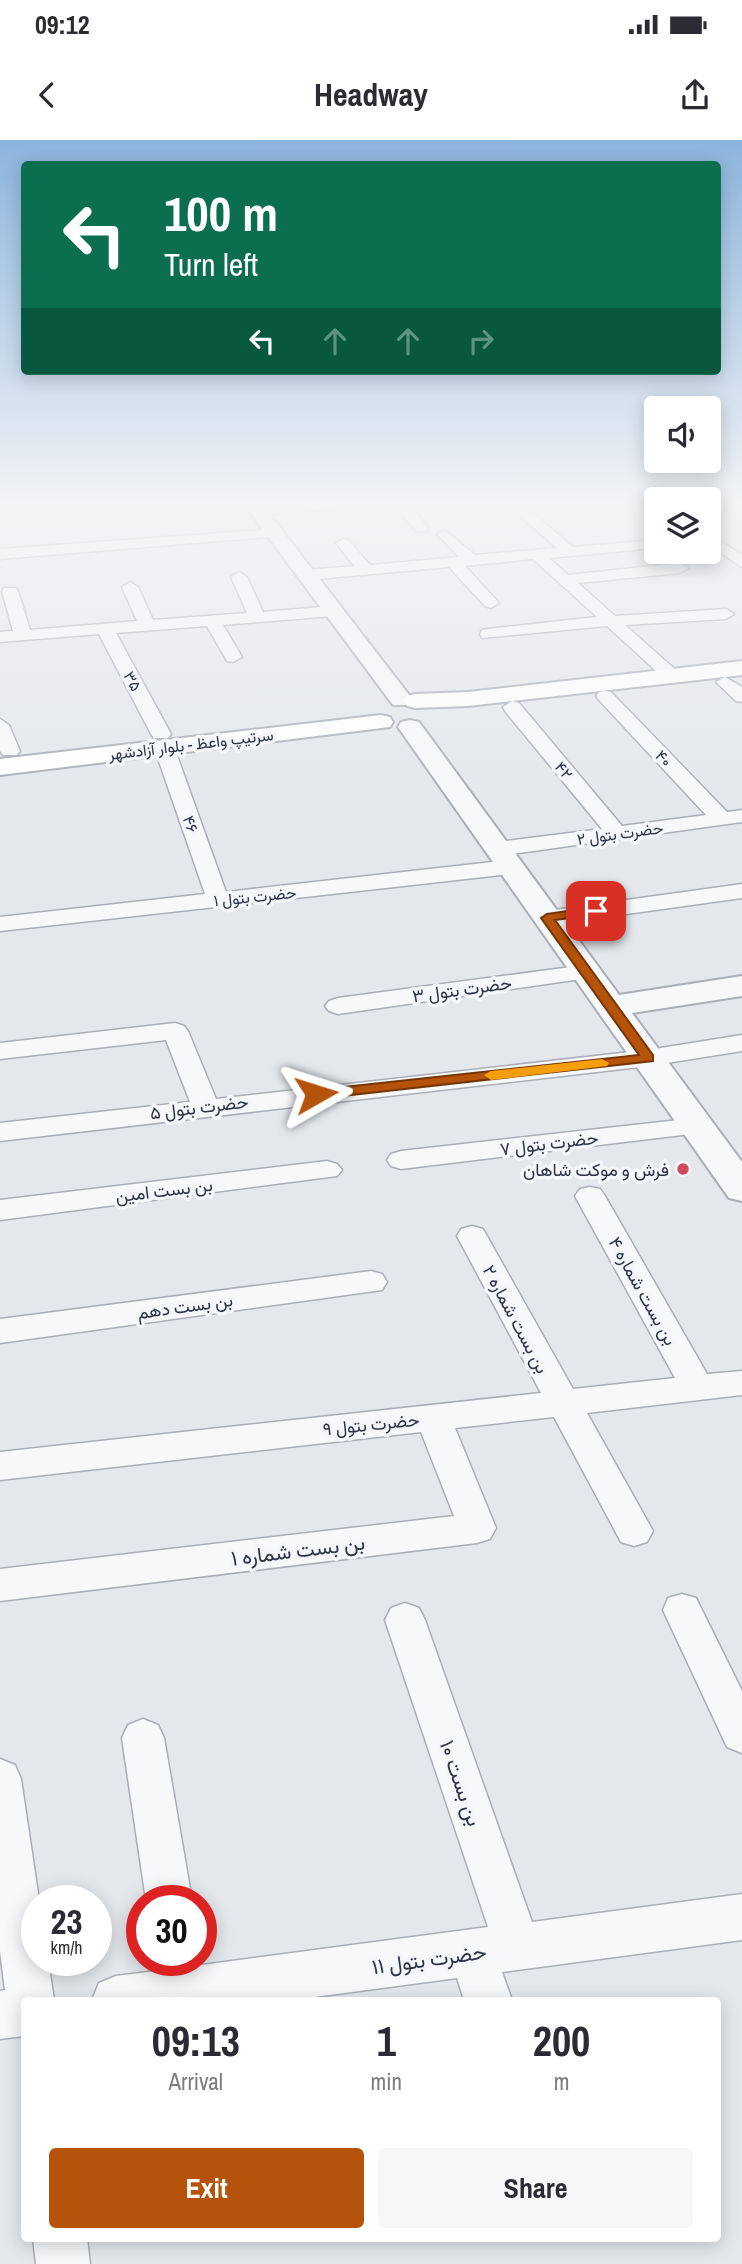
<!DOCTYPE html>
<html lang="en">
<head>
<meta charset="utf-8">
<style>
	:root { --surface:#fff; --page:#f7f7f7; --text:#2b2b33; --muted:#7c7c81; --accent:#b45309 }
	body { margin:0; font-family:"Archivo Narrow",Vazirmatn,sans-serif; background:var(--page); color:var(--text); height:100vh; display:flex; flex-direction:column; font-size:26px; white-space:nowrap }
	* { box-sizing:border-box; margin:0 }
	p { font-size:23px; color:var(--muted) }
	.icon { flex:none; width:38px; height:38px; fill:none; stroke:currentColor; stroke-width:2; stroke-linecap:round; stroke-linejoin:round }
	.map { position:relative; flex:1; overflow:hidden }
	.details { position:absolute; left:21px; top:1857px; width:700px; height:245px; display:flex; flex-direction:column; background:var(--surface); border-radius:7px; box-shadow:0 4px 18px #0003 }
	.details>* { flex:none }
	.guide { position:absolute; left:21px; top:21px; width:700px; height:214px; border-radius:7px; box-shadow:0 4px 18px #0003; background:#0b6e4f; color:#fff; overflow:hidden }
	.controls { position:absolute; left:644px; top:256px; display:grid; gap:14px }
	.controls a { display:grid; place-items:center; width:77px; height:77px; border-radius:7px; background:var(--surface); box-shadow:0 4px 18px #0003; font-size:35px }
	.speed { position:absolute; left:21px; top:1745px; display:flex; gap:14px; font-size:35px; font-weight:700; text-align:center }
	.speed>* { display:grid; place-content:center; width:91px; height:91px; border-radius:50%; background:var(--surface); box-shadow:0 4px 18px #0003; line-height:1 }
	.speed small { font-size:18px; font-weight:400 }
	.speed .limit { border:10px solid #d22; background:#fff; color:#111 }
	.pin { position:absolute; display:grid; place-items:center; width:60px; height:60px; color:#fff; margin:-30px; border-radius:14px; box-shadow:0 4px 10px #0006 }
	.me { position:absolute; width:77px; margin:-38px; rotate:84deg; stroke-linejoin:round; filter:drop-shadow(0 0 5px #0008) }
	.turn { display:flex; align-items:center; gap:24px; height:147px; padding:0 28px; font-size:32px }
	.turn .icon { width:91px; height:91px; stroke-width:2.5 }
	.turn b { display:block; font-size:49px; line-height:60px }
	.lanes { display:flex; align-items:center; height:66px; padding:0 28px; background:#0003; justify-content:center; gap:35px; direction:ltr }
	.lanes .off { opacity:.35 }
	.eta { display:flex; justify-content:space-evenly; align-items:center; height:119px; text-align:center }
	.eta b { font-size:42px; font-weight:700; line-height:49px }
	.cta { display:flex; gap:14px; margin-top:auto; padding:14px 28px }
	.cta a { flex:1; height:80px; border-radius:7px; background:var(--accent); color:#fff; font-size:28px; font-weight:700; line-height:80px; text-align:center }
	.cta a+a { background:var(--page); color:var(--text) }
	.status { display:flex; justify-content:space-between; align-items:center; height:49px; padding:0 35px; background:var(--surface); direction:ltr }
	.status svg { height:19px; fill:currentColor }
	header { display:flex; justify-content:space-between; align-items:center; height:91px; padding:0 28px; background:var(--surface); font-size:32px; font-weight:700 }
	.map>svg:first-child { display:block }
</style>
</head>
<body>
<div class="status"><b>09:12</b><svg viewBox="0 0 49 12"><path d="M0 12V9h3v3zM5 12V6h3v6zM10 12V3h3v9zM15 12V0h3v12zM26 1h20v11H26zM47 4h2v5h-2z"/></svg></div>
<header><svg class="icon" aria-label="back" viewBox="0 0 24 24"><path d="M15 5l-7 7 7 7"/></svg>Headway<svg class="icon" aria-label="share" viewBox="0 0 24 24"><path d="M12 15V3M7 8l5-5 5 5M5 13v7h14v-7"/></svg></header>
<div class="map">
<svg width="742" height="2124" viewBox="0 0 742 2124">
	<rect width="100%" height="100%" fill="#e4e7ec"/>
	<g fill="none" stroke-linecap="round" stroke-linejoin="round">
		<g stroke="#a9aeb7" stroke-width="3">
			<path id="minor" d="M97,363h14l2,3 -7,4z
				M303,363h62l-7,4 -100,8 -7,-4 7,-4z
				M393,363h15l20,25 -2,3h-10z
				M505,363h16l52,44 83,-7v8l-107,10 19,17 112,-12 8,5 -8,5 -102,10 37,33 111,-7 8,5 -8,5 -101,6 53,47 3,4 -9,5 -6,-1 -59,-54 -125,12 -2,-4 2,-4 6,-1 109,-12 -64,-58 -68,7 34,37 -8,5 -6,-2 -36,-39 -143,13 -8,-5 8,-5 48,-4 -18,-23 7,-4 5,1 22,25 89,-8 -22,-23 7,-4 31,25 82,-7z
				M275,389l5,1v6l-280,23v-10z
				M709,394l33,21v12l-33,-22z
				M239,432l8,5 16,35 70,-6 8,5 -8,5 -110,9 19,32 -9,5 -6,-1 -20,-35 -91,7 55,101 -3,4h-14l-3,-4 -52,-100 -99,8v-10l13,-1 -11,-40 2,-3h12l2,3 12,39 107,-9 -15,-34 8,-5 8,5 15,33 94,-7 -16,-36z
				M725,537l17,10v15l-6,-1 -20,-19z
				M605,551l6,1 116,120 15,-2v12l-244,34 -8,-2 -3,-5 3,-5 8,-2 104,-13 -97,-118 -2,-4 9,-6 7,2 103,123 84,-11 -107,-115 -3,-4 3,-4z
				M0,579l9,6 11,26 -3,4h-14l-3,-4z
				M164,601l10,6 52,145 285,-32 11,7 -11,7 -511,57v-14l205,-23 -51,-147z
				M742,744v14l-195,27 -8,-2 -4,-5 4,-5 8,-2z
				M586,825l9,2 3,5 -3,5 -257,37 -9,-3 -4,-5 4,-5 9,-3z
				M175,883l9,3 4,5 28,68 432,-49 94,-15v16l-94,15 -648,75v-18l190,-21 -24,-62 -166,19v-16z
				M697,978l10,2 4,6 -4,6 -306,37 -10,-3 -4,-6 4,-6 10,-3z
				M327,1021l10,3 5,6 -5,6 -337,44v-20z
				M590,1047l10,2 5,7 102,178 35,-3v24l-155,18 66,118 -6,11 -13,4 -13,-4 -67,-125 -99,11 41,100 -6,11 -13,4 -477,58v-32l454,-53 -33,-84 -421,48v-28l541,-59 -84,-157 4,-7 11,-3 11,3 90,160 102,-11 -100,-182 5,-7z
				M371,1131l11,3 5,8 -5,8 -382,53v-24z
				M682,1454l14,4 46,93v62l-15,-6 -64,-137 5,-12z
				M405,1463l14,5 6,12 107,302 210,-28v46l-240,32 10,28h-48l-7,-22 -165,22h-200l7,-17 17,-7 40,-5 -1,-11h46l1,5 286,-38 -103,-307 6,-12z
				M143,1579l15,6 6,13 28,162h-46l-24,-162 6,-13z
				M0,1619l15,6 6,14 18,121h-2v60h11l6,40h-30v36l-24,3v-48l5,-1 -5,-39z
				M33,2098h54l3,26h-54z"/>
		</g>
		<g stroke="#a9aeb7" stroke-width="4">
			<path id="tertiary" d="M243,363h18l148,192 4,5 -4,5h-16z
				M410,580l9,2 200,273 123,-19v20l-110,17 110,149v39l-13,-3 -331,-471 3,-5z"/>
		</g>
		<g stroke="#a9aeb7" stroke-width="4">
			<path id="secondary" d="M742,521v14l-274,31 -53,2 -8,-2 -4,-5 4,-5 8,-2 53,-2z
				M381,575l9,2 3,5 -3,5 -390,48v-16z"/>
		</g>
		<use href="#minor" fill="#f7f8fa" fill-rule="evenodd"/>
		<use href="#tertiary" fill="#f7f8fa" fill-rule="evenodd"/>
		<use href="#secondary" fill="#fff" fill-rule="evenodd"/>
	</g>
	<linearGradient id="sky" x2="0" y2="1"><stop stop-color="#8bb4dd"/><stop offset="0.55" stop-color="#f3f4f6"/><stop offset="1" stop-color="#f3f4f6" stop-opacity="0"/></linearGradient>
	<rect width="742" height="661" fill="url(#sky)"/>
	<path fill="#b45309" stroke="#753606" stroke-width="2" d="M596,767l4,1v6l-45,6 98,135v6l-337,38 -7,-5 7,-4 323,-35 -98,-137 6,-4z"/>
	<path fill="#f59e0b" d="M602,919l7,4 -2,3 -116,14 -7,-5 7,-4z"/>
	<circle fill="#d1495b" stroke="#f4f6f9" stroke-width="2.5" cx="683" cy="1029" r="7"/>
	<g text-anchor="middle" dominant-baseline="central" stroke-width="7" stroke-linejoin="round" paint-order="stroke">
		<g font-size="16" fill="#2b3445" stroke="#f4f6f9">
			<text transform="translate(133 541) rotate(62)">۳۵</text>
			<text transform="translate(191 604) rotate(-7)">سرتیپ واعظ - بلوار آزادشهر</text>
			<text transform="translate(664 618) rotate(46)">۴۰</text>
			<text transform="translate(564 630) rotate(50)">۴۲</text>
			<text transform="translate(191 684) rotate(71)">۴۶</text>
			<text transform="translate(620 693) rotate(-8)">حضرت بتول ۲</text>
			<text transform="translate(255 756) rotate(-6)">حضرت بتول ۱</text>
		</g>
		<g font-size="18" fill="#2b3445" stroke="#f4f6f9">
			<text transform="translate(462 849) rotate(-8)">حضرت بتول ۳</text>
			<text transform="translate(199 967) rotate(-7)">حضرت بتول ۵</text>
			<text transform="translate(549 1003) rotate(-7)">حضرت بتول ۷</text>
			<text transform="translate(164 1050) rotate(-7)">بن بست امین</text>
			<text transform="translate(643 1151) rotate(61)">بن بست شماره ۴</text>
			<text transform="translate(185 1166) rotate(-8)">بن بست دهم</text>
			<text transform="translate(516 1179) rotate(62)">بن بست شماره ۲</text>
			<text transform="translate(371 1284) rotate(-6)">حضرت بتول ۹</text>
		</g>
		<g font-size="18" fill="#2b3445" stroke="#f4f6f9" text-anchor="end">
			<text x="669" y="1029">فرش و موکت شاهان</text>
		</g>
		<g font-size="21" fill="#2b3445" stroke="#f4f6f9">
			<text transform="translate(298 1410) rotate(-7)">بن بست شماره ۱</text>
			<text transform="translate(461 1643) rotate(71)">بن بست ۱۰</text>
			<text transform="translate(429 1819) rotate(-8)">حضرت بتول ۱۱</text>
		</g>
	</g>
</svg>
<div class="controls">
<a><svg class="icon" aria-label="sound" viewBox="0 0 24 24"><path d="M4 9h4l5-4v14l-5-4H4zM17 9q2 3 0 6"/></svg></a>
<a><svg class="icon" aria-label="layers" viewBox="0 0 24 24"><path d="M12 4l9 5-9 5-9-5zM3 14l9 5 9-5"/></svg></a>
</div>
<div class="speed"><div>23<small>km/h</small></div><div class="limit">30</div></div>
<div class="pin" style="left:596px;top:771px;background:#d93025"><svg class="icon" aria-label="arrive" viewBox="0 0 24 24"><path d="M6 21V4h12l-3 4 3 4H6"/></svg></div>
<svg class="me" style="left:316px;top:954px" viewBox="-20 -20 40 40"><path d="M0-17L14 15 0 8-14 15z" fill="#b45309" stroke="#fff" stroke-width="4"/></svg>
<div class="guide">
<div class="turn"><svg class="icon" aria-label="left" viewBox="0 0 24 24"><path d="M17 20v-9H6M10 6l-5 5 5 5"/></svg><div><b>100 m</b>Turn left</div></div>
<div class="lanes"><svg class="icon" aria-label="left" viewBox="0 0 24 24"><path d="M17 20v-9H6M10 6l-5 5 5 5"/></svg><svg class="icon off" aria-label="ahead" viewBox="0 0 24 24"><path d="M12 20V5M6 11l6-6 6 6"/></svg><svg class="icon off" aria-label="ahead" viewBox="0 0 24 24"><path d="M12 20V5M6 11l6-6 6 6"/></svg><svg class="icon off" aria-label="right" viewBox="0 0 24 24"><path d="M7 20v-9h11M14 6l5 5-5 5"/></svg></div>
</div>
<section class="details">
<div class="eta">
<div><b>09:13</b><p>Arrival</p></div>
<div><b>1</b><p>min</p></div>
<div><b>200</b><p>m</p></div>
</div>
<div class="cta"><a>Exit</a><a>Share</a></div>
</section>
</div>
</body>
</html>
